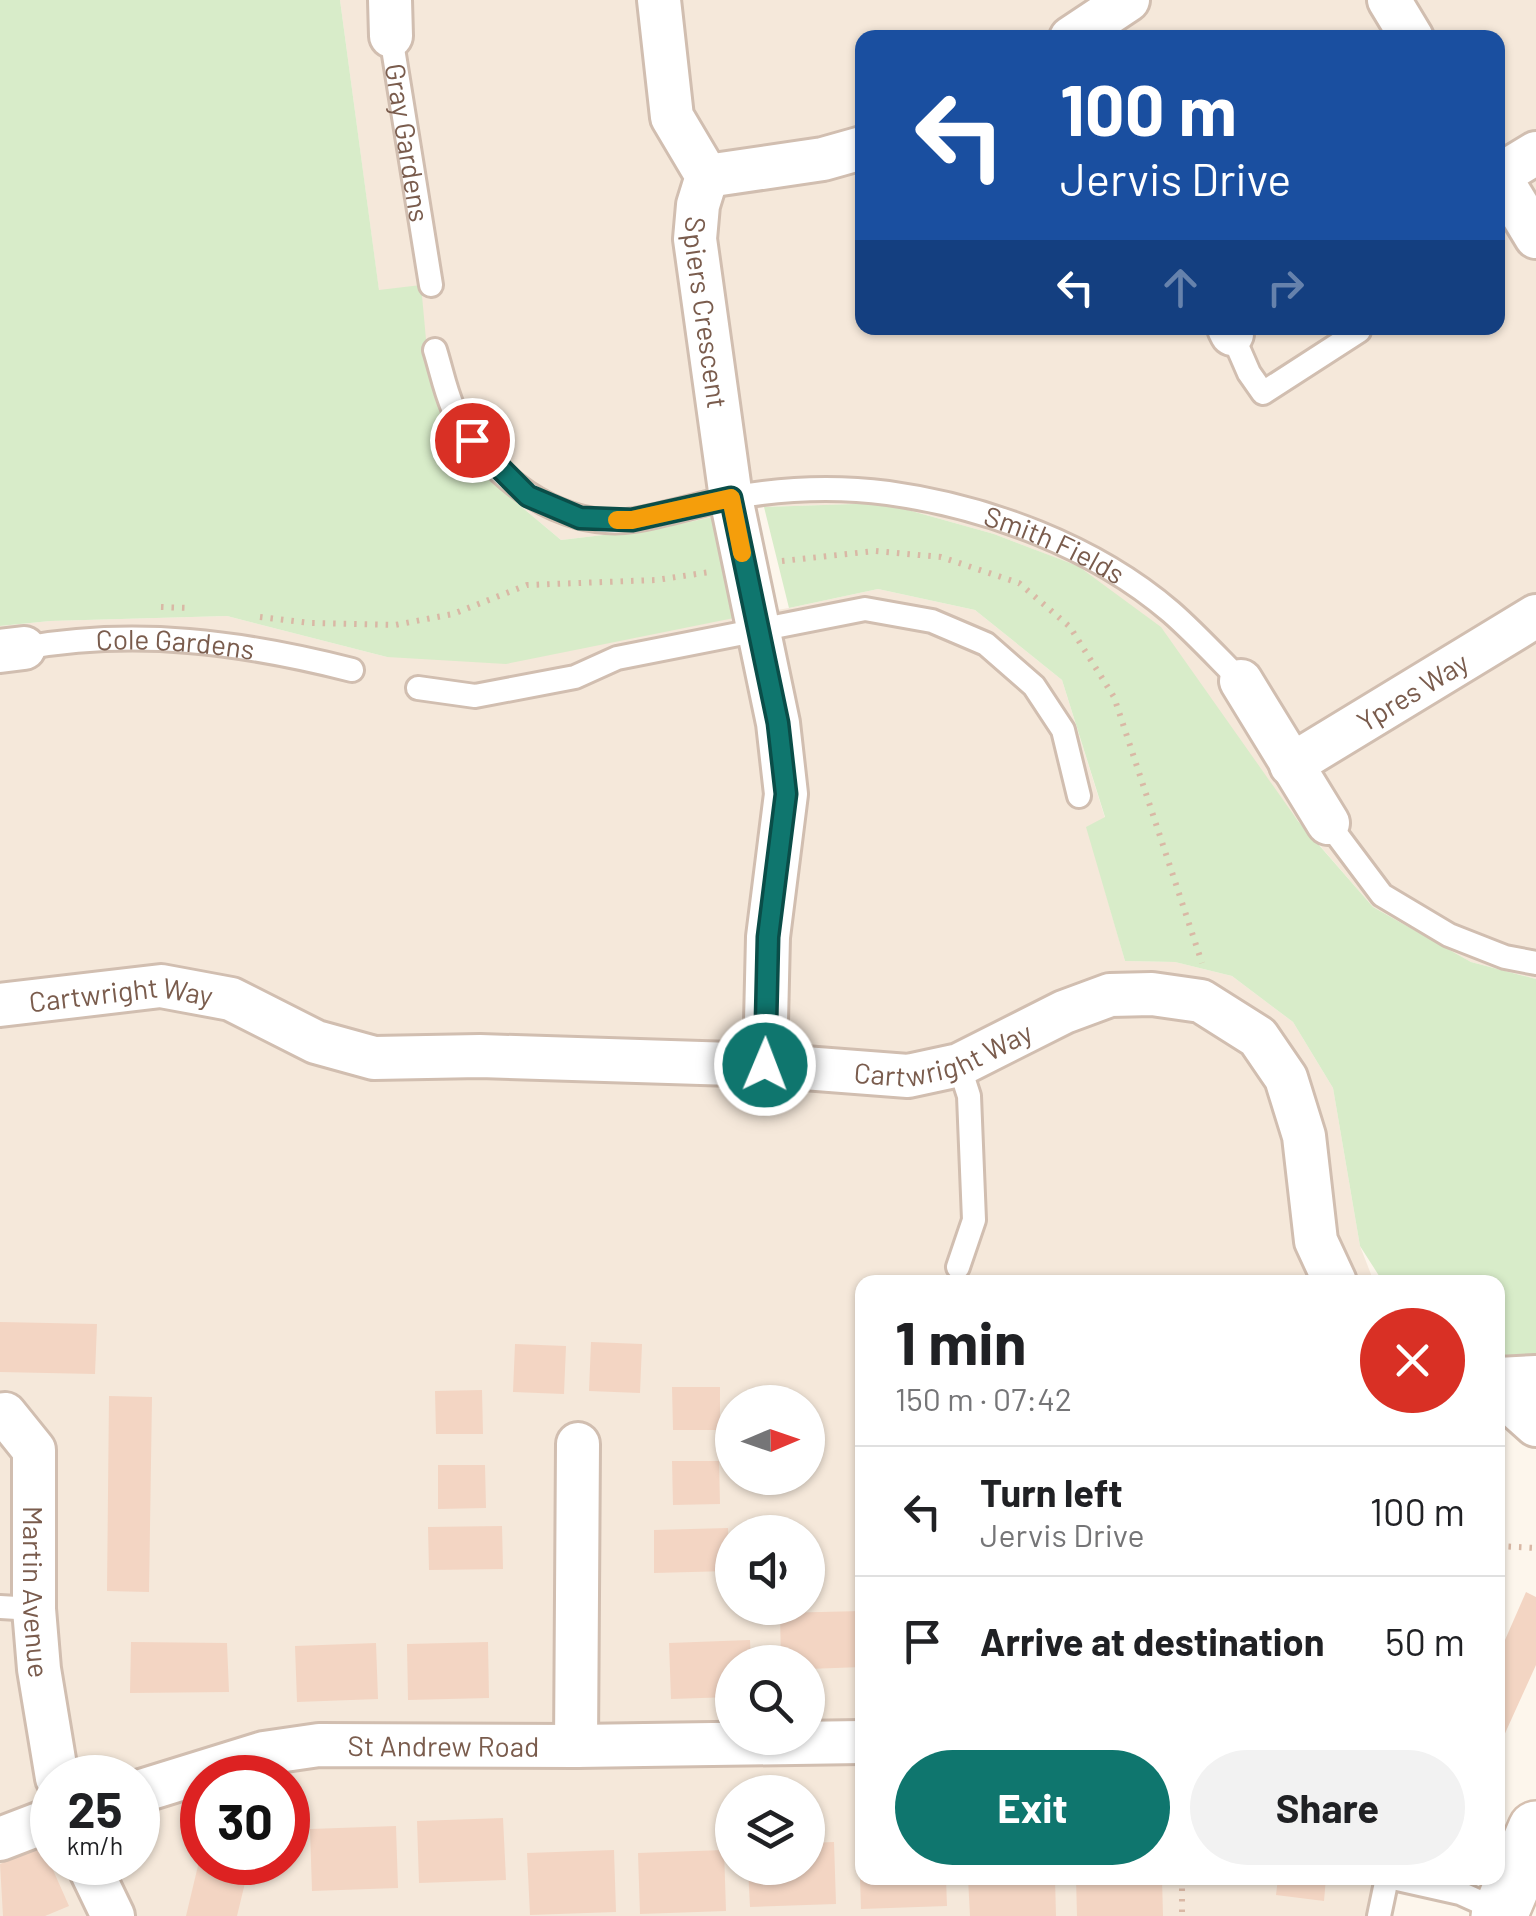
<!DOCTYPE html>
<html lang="en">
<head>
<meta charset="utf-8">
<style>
	:root { --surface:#fff; --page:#f2f2f2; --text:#202124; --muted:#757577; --line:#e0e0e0; --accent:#0f766e }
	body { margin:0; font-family:Barlow,sans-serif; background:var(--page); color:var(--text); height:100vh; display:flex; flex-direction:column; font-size:38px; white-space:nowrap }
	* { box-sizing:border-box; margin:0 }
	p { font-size:32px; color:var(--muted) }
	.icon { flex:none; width:55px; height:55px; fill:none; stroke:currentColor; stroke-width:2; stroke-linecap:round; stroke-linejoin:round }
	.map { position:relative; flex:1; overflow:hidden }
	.sheet { position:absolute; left:855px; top:1275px; width:650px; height:610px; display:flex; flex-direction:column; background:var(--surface); border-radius:20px; box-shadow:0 2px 8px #0004 }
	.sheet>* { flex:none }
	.hud { position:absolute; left:855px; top:30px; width:650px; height:305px; border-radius:20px; box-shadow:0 2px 8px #0004; background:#1a4fa0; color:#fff; overflow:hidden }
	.needle { width:65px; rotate:88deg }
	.controls { position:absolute; left:715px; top:1385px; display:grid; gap:20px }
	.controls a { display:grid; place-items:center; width:110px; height:110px; border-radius:50%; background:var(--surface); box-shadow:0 2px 8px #0004; font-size:50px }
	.speed { position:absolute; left:30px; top:1755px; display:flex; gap:20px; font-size:50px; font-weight:700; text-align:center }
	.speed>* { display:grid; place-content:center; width:130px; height:130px; border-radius:50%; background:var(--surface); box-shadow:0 2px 8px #0004; line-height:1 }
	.speed small { font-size:25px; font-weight:400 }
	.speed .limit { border:15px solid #d22; background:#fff; color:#111 }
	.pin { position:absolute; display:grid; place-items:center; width:85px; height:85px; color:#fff; margin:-42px; border:5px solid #fff; border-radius:50%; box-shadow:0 2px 10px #0007 }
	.me { position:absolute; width:110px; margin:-55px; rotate:1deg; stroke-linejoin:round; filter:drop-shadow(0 0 8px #0008) }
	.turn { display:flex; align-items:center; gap:35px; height:210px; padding:0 40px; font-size:45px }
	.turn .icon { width:130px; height:130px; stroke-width:2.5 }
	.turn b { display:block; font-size:70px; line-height:85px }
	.lanes { display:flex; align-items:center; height:95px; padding:0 40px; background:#0003; justify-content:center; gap:50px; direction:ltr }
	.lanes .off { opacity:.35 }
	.round { display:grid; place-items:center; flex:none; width:105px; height:105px; border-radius:52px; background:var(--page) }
	.summary { display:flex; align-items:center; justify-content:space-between; height:170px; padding:0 40px }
	h1 { font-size:60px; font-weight:700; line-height:75px }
	.action { display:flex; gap:20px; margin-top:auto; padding:20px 40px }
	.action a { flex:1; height:115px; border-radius:60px; background:var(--accent); color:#fff; font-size:40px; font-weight:700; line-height:115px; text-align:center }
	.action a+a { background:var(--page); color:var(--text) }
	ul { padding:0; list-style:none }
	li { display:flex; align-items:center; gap:30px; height:130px; padding:0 40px; border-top:2px solid var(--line) }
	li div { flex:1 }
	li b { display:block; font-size:38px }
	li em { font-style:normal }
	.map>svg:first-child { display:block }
</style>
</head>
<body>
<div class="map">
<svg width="1536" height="1916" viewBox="0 0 1536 1916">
	<rect width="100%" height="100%" fill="#fdf6ec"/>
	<path fill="#f5e8da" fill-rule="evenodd" d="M340,0h1196v979l-65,-17 -98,-55 -296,-341 -83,-32 -111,-31 -119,4 -102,21 -101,12 -93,-78 -40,-101 -49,-70zM862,38h636v290h-636z
		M878,589l97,21 87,70 43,138 -18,9 38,134 50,1 57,14 61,46 40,66 27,158 14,36h-512v596h512l-4,38h-1370v-1290l50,-5 177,-5 160,41 307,-33 95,-16zM732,1402h76v76h-76zM732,1532h76v76h-76zM732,1662h76v76h-76zM52,1778h86v84h-86zM202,1778h86v84h-86zM732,1792h76v76h-76z"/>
	<path fill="#d8ecc9" d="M0,0h340l39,290 42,-5 7,76 40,101 93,78 101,-12 64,-14 23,101 -243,49 -119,-7 -160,-41 -177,5 -50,5z
		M883,503l111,31 84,32 83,61 137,194 75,86 98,55 65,17v378l-38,1v-76h-115l-23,-36 -27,-158 -40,-66 -61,-46 -57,-14 -50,-1 -39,-134 19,-10 -43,-137 -87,-70 -97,-21 -89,19 -25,-101z"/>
	<path fill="#f3d5c3" d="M0,1322l97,2 -2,50 -95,-2z
		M591,1342l51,2 -2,49 -51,-2z
		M515,1344l51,2 -2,48 -51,-2z
		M672,1387h48v43h-47z
		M482,1390l1,44h-47l-1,-43z
		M109,1396l43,1 -3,195 -42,-1z
		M672,1461h47l1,43 -47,1z
		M438,1465h47l1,43 -48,1z
		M502,1526l1,43 -74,1 -1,-43z
		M728,1528l1,43 -75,2v-43z
		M1526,1592l10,5v68l-34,75 -4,-2v-82z
		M862,1611v56l-54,2v-7h-27l-1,-49z
		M750,1640l1,22h-19v35l-61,2 -2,-56z
		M131,1642l96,1 2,49 -99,1z
		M488,1642l1,56 -81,2 -1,-56z
		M376,1643l2,56 -81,3 -2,-56z
		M503,1818l3,62 -87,3 -2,-62z
		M396,1826l2,62 -86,3 -2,-62z
		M834,1842l2,62 -86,3 -2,-39h60v-25z
		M42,1845l27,61 -24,10h-42l-3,-52z
		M614,1850l2,62 -86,3 -3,-62z
		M724,1850l2,61 -86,3 -2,-61z
		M201,1853l1,9h48l-13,54h-51z
		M860,1878h86l1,28 -86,3z
		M968,1878h87l1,38h-86z
		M1076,1878h86l1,38h-86z
		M1278,1878h48l-2,23 -48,-6z"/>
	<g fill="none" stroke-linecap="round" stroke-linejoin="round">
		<g stroke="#d1beb0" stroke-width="28">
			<g id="service">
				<path id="s1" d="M391,36l40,249"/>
				<path d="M1232,334l17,39 14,20 96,-62"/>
				<path id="s2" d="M435,350c6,19 10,40 18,58 32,66 105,123 181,112 33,-5 64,-16 96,-22 54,-10 104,-12 158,-5 100,14 206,53 283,119 24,21 47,46 70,69"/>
				<path id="s3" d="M24,648c112,-20 218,-6 328,22"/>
				<path d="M418,688l57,8 100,-19 42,-19 248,-49 67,12 54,23 48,42 29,44 16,66"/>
				<path d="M1328,823l54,72 67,40 56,22 31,6"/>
				<path d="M958,1267l16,-47 -5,-124 -10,-31"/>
				<path d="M0,1607l34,2"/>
				<path d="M1393,1878l67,15 40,18"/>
				<path d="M1379,1916l8,-38"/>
			</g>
		</g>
		<g stroke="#d1beb0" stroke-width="48">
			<g id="minor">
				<path d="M390,0l1,36"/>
				<path id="s4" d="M659,0l13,117 35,59 -9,29 -3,34 36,259 47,225 8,71 -18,143 -3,128"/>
				<path d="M1389,0l23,38"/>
				<path d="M1071,38l57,-38"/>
				<path d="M1498,174l38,63"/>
				<path d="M707,176l116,-17 39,-11"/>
				<path d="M1498,176l38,-23"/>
				<path d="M1229,328l3,6"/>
				<path d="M0,651l24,-3"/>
				<path d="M1241,681l87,142"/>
				<path id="s5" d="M1291,765l245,-149"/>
				<path id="s6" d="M0,1005l161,-19 70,13 85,43 58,16 106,-2 285,9 143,11 51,-11 105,-53 46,-17 42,-1 49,7 57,36 28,41 18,58 12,105 19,41"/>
				<path d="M1498,1379l38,-2"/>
				<path d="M1498,1391l38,34"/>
				<path id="s7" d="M5,1414l29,36v159l5,60 18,109"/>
				<path d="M576,1746l2,-302"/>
				<path id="s8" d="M138,1792l126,-39 55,-8 257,1 286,-4"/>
				<path d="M0,1839l52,-20"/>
				<path d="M87,1862l26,54"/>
			</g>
		</g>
		<g stroke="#d6c0b0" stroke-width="60">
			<path id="secondary" d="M1499,1916l37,-87"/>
		</g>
		<path stroke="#d9b8a5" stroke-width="6" stroke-dasharray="2.5 8" stroke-linecap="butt" d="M782,561l93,-10 66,6 78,26 51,44 44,70 88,266
			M161,607l27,1
			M260,617l51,6 84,2 58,-11 74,-29 129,-5 54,-8
			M1498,1546l38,2
			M1182,1878v38"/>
		<use href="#service" stroke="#fff" stroke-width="22"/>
		<use href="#minor" stroke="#fff" stroke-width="42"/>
		<use href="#secondary" stroke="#fff" stroke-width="55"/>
	</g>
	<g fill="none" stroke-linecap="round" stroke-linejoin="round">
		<g stroke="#0a4d48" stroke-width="25">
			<path id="route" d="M472,440l56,56 52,22 52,2 99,-22 47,225 8,71 -18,143 -3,128"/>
		</g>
		<use href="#route" stroke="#0f766e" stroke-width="18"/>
		<path stroke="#f59e0b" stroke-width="18" d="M617,520h15l99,-22 11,55"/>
	</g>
	<g text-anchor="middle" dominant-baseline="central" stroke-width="8" stroke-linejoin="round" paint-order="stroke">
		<g font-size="28" fill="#7a5c4d" stroke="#fffaf3">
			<text stroke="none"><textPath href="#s1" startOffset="108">Gray Gardens</textPath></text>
			<text stroke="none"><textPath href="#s4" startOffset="325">Spiers Crescent</textPath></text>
			<text stroke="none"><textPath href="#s2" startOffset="720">Smith Fields</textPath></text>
			<text stroke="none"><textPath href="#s3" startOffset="152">Cole Gardens</textPath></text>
			<text stroke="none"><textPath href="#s5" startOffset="142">Ypres Way</textPath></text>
			<text stroke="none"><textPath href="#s6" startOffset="122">Cartwright Way</textPath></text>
			<text stroke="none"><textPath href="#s6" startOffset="962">Cartwright Way</textPath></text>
			<text stroke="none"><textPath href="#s7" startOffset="188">Martin Avenue</textPath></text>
			<text stroke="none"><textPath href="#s8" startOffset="312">St Andrew Road</textPath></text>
		</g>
	</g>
</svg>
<div class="controls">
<a><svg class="needle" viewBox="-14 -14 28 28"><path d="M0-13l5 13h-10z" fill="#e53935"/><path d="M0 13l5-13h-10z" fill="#757577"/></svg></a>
<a><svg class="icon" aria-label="sound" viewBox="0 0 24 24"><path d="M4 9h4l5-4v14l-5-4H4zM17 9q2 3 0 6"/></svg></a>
<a><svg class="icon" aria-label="search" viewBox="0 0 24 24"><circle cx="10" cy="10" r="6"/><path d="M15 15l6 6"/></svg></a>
<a><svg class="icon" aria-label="layers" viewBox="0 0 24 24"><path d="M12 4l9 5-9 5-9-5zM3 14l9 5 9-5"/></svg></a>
</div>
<div class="speed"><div>25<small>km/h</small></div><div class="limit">30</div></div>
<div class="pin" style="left:472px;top:440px;background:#d93025"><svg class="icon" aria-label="arrive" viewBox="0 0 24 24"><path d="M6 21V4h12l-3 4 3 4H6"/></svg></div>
<svg class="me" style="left:765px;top:1065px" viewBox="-20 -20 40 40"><circle r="17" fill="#0f766e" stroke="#fff" stroke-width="3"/><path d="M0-11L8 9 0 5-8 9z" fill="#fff"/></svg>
<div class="hud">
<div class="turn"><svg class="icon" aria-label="left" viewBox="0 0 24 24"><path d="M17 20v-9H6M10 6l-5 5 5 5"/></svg><div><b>100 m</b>Jervis Drive</div></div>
<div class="lanes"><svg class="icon" aria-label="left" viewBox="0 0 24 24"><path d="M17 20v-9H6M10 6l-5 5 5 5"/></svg><svg class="icon off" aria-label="ahead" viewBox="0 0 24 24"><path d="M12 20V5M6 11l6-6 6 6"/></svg><svg class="icon off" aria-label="right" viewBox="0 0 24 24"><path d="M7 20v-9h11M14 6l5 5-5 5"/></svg></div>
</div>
<section class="sheet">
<div class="summary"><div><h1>1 min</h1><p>150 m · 07:42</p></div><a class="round" style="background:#d93025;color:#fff"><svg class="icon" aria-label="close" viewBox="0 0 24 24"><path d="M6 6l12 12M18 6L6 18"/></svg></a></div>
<ul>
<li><svg class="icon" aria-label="left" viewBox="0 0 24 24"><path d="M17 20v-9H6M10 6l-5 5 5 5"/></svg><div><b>Turn left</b><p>Jervis Drive</p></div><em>100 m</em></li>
<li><svg class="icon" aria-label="arrive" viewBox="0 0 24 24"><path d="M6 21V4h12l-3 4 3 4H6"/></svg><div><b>Arrive at destination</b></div><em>50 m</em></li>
</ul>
<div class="action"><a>Exit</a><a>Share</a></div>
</section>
</div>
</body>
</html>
